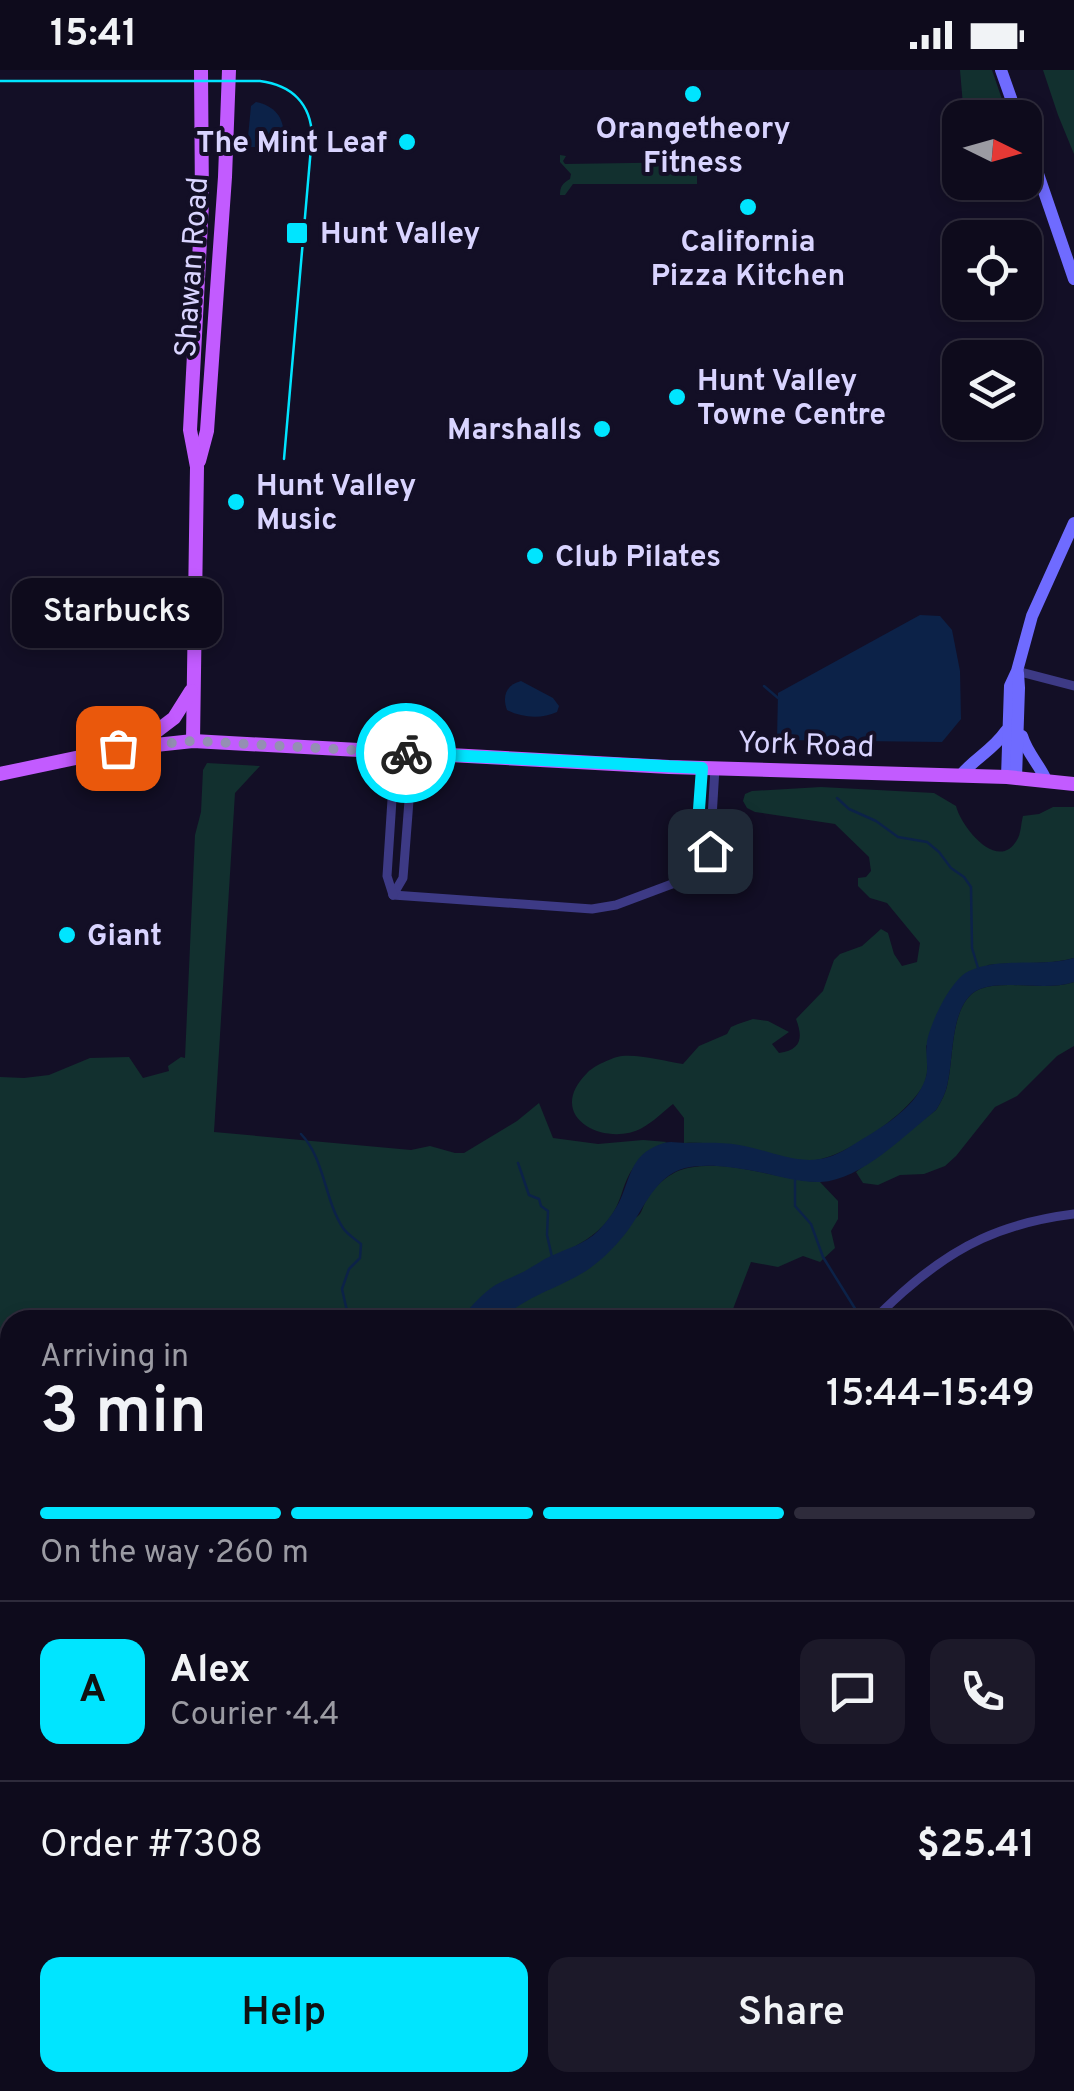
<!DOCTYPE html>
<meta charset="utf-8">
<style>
:root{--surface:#0e0b1c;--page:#1c1929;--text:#f1f3f6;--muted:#9b9ba3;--line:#2e2b3b;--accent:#00e5ff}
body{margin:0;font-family:Overpass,sans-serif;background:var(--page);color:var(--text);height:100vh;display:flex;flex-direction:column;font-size:38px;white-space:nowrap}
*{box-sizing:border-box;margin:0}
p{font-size:32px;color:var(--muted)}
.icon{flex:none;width:55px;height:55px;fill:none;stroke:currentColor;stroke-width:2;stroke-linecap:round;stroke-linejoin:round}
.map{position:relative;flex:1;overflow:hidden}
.sheet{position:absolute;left:0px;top:1240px;width:1075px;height:782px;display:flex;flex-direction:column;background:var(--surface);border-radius:30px 30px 0 0;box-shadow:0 5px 15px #0003,0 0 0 2px var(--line)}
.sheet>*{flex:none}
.needle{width:65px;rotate:95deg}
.buttons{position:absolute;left:942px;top:30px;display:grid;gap:20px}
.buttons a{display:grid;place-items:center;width:100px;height:100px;border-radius:20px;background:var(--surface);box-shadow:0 5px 15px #0003,0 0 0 2px var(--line);font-size:50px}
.pin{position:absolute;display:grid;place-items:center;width:85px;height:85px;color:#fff;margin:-42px;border-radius:20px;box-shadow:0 5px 15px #0006}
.courier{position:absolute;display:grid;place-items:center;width:100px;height:100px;margin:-50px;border:8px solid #00e5ff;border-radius:50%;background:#fff;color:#222;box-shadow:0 2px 12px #0007}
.bubble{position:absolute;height:70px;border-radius:20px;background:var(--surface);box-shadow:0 5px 15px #0003,0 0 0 2px var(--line);font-size:32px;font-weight:600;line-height:70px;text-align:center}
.overview em{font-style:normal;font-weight:600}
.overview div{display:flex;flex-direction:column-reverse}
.overview{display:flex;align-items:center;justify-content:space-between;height:170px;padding:0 40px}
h1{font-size:65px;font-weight:600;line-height:75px}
.bar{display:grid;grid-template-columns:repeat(4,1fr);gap:15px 10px;align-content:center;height:120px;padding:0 40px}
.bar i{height:12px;border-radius:8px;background:var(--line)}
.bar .active{background:var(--accent)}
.bar p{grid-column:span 4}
.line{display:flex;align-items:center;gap:25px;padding:0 40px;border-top:2px solid var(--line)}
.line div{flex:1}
.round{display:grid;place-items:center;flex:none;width:105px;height:105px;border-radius:20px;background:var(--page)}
.button{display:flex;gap:20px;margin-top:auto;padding:20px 40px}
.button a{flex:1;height:115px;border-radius:20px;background:var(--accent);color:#111;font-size:40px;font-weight:600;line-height:115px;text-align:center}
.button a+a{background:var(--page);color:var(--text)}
.status{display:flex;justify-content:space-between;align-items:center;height:70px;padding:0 50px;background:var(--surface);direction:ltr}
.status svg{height:28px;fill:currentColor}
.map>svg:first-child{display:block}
.green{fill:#12302f}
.water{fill:#0c2248}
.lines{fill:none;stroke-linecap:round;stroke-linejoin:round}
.stream{stroke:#0c2248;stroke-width:2.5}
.street{stroke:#3d3a85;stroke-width:9}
.secondary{stroke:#6f6bff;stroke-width:12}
.primary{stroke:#c25bff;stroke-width:14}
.tram{stroke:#00e5ff;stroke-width:2.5}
.done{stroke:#948fb3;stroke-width:10;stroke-dasharray:0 18}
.route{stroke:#00e5ff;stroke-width:12}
.poi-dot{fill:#00e5ff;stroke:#130f26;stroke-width:4}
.labels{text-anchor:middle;stroke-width:8;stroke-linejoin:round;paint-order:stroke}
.poi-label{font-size:30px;font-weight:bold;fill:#d9d4ff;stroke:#130f26;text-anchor:start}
.street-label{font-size:30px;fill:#d9d4ff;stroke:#130f26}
</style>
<div class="status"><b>15:41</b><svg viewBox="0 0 49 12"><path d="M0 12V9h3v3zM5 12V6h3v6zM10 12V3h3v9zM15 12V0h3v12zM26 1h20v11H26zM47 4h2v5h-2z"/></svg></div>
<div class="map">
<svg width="1074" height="2021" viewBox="0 0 1074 2021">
<rect width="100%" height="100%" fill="#130f26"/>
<g class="green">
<polygon points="960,0 992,0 1008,47 964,47"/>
<polygon points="1043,0 1074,0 1074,84 1058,45"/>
<path d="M560 85 566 86 563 91 565 94 697 92V114H573L565 125H560C560 116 563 113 570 109L571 104 560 92Z"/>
<path d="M207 693 260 696 235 723 214 1062 411 1080 430 1076 455 1083H464L517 1051 539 1033 553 1068 598 1074 643 1070 667 1072C650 1079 634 1092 627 1109 621 1123 620 1133 611 1146 600 1162 584 1172 568 1180 581 1174 631 1153 639 1145 642 1142 643 1136 646 1131 654 1116 671 1101 688 1098 732 1089 777 1110 820 1112L838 1131V1149L831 1161 835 1178 820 1192 803 1186 778 1197 751 1192 733 1239 715 1250H10V1703L0 1705V1007L24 1008 49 1005 90 988 129 987 143 1008 169 1001 168 996 181 987 185 988 195 765 201 742 203 700Z"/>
<path d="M821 717 934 723 956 736C961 757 998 803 1017 770 1021 764 1021 753 1023 746L1039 744 1053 737H1074V888C1045 896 1017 891 988 895L926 976C928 990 929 1001 924 1014 909 1044 839 1093 805 1091 795 1091 785 1087 775 1085 745 1079 715 1071 684 1073V1048L673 1034C663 1042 653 1052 642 1058 606 1078 542 1047 588 1002 594 996 613 987 622 986 639 984 665 991 683 994L699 976 727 964 731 957 738 954 753 949 768 951 789 962 772 974 779 983C802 980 803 967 796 949L823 921 834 890 840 884 862 876 881 859 888 863 894 884 902 896 917 892 920 873 887 833 870 828 858 816V808L866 807 871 801 869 787 835 754 755 742 747 738 743 731 745 724 752 721Z"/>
<path d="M1074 912V976L1057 986 1017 1026 995 1037 956 1086 945 1096 924 1104 900 1105 878 1115 863 1113 856 1102 936 1040C942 1030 946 1023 948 1011 954 986 950 931 980 919 1006 909 1044 922 1074 912Z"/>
<polygon points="1065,1726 1074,1735 1074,1880 1065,1881"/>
<polygon points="430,2012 511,2013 514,2021 410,2021"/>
<polygon points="162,2013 281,2013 266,2021 170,2021"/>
</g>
<g class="water">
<path d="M256 32C280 37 287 54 282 77H247L251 36Z"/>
<polygon points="920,545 940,546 952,560 960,601 961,649 942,672 777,670 778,623"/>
<path d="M521 611 553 628 559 636 557 642C542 649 522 648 507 640 502 626 506 615 521 611Z"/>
<path d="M1074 888V912C1044 922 1006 909 980 919 950 931 954 986 948 1011 946 1023 942 1030 936 1040 905 1065 861 1110 821 1112 798 1113 776 1105 754 1101 734 1097 705 1093 685 1098 651 1107 642 1147 620 1170 611 1181 598 1193 586 1201 555 1220 530 1224 500 1250H459C469 1239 479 1227 491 1218 501 1211 514 1207 525 1201 534 1196 542 1190 551 1186 568 1178 585 1174 598 1161 608 1151 618 1137 623 1123 632 1099 635 1082 664 1073 671 1071 678 1073 686 1073 704 1073 721 1072 739 1075 780 1082 808 1103 848 1078 872 1063 904 1046 919 1022 933 1000 924 992 927 971 931 952 951 909 969 901 1001 886 1040 898 1074 888Z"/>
</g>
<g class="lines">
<g class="stream">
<polyline points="764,616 778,628"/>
<polyline points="837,728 849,739 876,751 898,767 927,772 939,782 951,798 964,807 971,817 972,878 978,898"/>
<path d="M301 1064C325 1089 324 1129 343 1158 347 1164 355 1169 361 1174L360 1188 349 1199 342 1219 349 1250"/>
<polyline points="518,1093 529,1125 539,1129 541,1136 548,1141 547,1165 552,1187"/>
<polyline points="795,1110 795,1136 811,1154 823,1187 859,1245"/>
</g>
<g class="street">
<polyline points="1017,601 1074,616"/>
<polyline points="700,790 696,781 702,698"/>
<polyline points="393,825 592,839 616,835 680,811 697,796 710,781 715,698"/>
<polyline points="393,825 403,808 411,705 411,700 403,683"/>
<polyline points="393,825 387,806 394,699 403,683"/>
<path d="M874 1250C883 1240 893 1231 903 1222 956 1175 1003 1153 1074 1144"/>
<polyline points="1065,1706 1074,1715"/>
<polyline points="0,1823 10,1820"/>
<polyline points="1065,1944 1074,1943"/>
<polyline points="992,2012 992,2021"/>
<polyline points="60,2021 60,2012"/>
<polyline points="388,2021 403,2012"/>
<polyline points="857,2021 858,2012"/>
</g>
<g class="secondary">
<polyline points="1001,0 1018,48"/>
<polyline points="1025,66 1074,209"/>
<path d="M1022 666C1027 683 1039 694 1046 710"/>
<path d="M961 705C976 687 992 681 1006 661"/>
<polyline points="1007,707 1010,616 1017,601 1032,546 1074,453"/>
<polyline points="1016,708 1019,618 1018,603"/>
<polyline points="0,1721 10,1717"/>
<polyline points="532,2012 535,2021"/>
</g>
<g class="primary">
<polyline points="199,391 207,361 225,107 229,0"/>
<polyline points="193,671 197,397 190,360 202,133 201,0"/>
<polyline points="141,673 174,648 191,621"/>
<polyline points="0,704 118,679 193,671 669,697 1007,707 1074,714"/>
</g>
<path class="tram" d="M0 11H260C292 15 311 34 312 66L284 389"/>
</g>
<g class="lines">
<polyline class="done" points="118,678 193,671 406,683"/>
<polyline class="route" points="406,683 702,698 696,781 700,790 710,781"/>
</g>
<g class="poi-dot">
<circle cx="693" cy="24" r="10"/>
<circle cx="407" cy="72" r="10"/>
<circle cx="748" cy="137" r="10"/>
<rect x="285" y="151" width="24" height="24" rx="5"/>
<circle cx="677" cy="327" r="10"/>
<circle cx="602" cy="359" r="10"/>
<circle cx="236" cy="432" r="10"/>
<circle cx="535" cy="486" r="10"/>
<circle cx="67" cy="865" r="10"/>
</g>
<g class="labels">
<g class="poi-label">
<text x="693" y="68" text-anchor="middle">Orangetheory<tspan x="693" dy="34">Fitness</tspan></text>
<text x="387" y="82" text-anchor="end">The Mint Leaf</text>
<text x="320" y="173">Hunt Valley</text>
<text x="748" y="181" text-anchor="middle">California<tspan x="748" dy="34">Pizza Kitchen</tspan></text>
<text x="697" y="320">Hunt Valley<tspan x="697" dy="34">Towne Centre</tspan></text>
<text x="582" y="369" text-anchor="end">Marshalls</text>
<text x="256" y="425">Hunt Valley<tspan x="256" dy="34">Music</tspan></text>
<text x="555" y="496">Club Pilates</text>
<text x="87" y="875">Giant</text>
</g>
<g class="street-label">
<text transform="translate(191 197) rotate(-86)" y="10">Shawan Road</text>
<text transform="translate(806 674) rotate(2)" y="10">York Road</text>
</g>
</g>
</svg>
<div class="buttons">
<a><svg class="needle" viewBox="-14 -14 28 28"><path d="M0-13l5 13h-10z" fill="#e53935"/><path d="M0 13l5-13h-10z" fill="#9b9ba3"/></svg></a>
<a><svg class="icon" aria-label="locate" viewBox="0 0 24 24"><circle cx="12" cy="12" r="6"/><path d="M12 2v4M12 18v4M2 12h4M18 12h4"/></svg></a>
<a><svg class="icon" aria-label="layers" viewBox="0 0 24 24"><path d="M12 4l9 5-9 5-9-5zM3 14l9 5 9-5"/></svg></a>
</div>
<div class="pin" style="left:118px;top:678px;background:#ea580c"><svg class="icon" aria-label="bag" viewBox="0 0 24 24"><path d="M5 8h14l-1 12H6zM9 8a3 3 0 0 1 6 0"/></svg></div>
<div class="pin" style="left:710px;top:781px;background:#1f2937"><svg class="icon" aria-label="home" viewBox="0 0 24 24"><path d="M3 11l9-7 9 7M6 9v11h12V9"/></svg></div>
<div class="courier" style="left:406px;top:683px"><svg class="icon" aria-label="bike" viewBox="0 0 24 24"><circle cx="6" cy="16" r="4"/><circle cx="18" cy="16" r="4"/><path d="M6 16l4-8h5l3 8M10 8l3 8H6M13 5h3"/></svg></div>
<div class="bubble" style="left:12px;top:508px;width:210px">Starbucks</div>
<section class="sheet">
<div class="overview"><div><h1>3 min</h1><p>Arriving in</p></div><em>15:44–15:49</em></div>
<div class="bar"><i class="active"></i><i class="active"></i><i class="active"></i><i></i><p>On the way · 260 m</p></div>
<div class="line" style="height:180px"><b class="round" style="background:var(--accent);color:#111">A</b><div><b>Alex</b><p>Courier · 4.4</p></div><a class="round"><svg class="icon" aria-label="chat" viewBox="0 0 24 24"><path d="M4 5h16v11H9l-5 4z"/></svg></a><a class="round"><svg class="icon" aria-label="phone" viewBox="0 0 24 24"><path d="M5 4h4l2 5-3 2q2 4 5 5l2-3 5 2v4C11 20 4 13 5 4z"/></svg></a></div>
<div class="line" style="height:130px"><div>Order #7308</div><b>$25.41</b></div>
<div class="button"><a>Help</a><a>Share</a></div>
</section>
</div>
